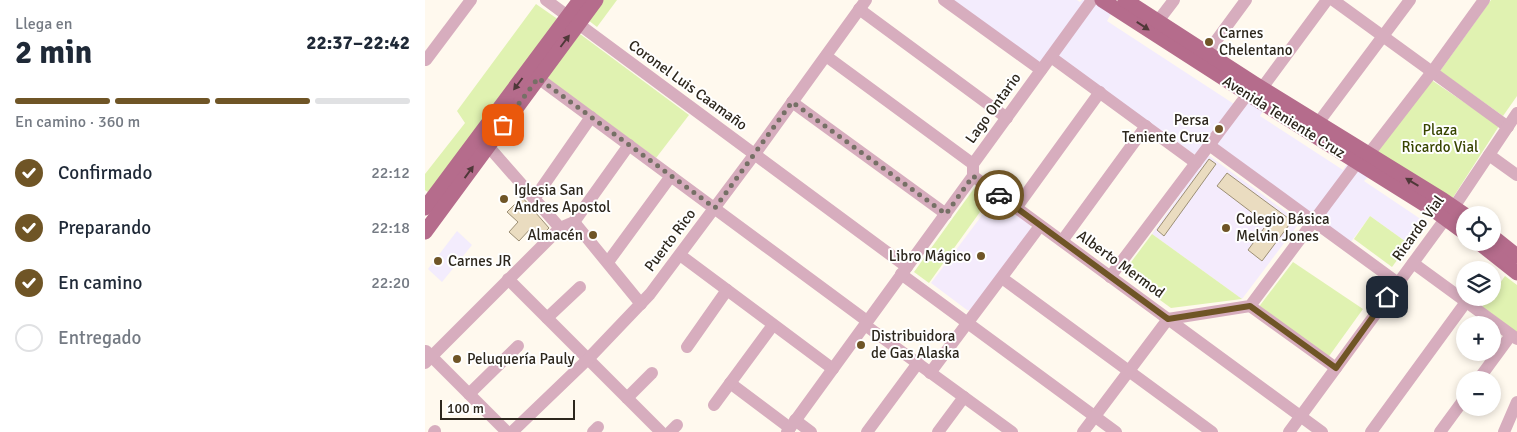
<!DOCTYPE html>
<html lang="es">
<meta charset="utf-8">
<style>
:root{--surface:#fff;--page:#f2f2f3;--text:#1f2937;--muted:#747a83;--line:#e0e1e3;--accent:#6f5526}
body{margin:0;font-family:Signika,sans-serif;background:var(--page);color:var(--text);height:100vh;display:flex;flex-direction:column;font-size:19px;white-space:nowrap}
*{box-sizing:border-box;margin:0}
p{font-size:16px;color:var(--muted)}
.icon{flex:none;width:28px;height:28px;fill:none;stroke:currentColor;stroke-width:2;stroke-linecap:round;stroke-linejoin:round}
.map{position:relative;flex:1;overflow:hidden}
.drawer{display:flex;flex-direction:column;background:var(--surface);width:425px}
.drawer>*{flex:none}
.buttons{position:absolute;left:1031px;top:206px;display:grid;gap:10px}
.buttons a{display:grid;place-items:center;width:45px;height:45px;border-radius:50%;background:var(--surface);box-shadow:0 2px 8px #0003;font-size:25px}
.scale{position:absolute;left:15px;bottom:12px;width:135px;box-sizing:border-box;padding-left:5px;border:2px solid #2d271d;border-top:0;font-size:14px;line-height:18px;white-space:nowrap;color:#2d271d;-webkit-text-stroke:4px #fff;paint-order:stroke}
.pin{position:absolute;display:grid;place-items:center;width:42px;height:42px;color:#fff;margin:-21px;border-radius:10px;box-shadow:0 2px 8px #0006}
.courier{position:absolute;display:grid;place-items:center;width:50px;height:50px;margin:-25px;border:4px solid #6f5526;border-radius:50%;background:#fff;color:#222;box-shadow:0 1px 6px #0007}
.overview em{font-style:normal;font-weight:800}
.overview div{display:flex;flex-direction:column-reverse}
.overview{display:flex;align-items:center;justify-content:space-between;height:85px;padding:0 15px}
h1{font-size:32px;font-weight:800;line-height:38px}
.bar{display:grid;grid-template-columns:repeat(4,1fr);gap:8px 5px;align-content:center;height:60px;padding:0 15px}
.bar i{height:6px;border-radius:4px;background:var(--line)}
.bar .current{background:var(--accent)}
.bar p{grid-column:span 4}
ol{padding:0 15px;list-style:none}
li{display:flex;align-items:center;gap:15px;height:55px}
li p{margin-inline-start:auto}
li .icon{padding:5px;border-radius:50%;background:var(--accent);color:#fff;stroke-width:4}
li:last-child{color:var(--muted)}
li i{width:28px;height:28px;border:2px solid var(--line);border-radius:50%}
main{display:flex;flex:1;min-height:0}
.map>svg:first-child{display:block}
.commercial{fill:#f3ecfd}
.education{fill:#f4ebfc}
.green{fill:#e0f2b1}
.building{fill:#eadcc0;stroke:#9c8f75}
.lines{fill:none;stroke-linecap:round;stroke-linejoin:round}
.minor{stroke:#d7adbe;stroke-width:12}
.major{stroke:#b56c8c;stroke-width:15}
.oneway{fill:#4f3839}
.done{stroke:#767066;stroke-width:5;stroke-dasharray:0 9}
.route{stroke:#6f5526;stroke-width:6}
.poi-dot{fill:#6f5526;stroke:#fff;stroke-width:2}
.labels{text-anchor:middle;stroke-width:4;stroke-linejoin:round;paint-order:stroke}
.poi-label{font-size:15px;fill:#2d271d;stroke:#fff;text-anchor:start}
.street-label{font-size:15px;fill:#2d271d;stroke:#fff}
.park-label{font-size:15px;fill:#384500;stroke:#fff}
</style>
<main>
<section class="drawer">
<div class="overview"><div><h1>2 min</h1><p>Llega en</p></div><em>22:37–22:42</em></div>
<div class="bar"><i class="current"></i><i class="current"></i><i class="current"></i><i></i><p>En camino · 360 m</p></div>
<ol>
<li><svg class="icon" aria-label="check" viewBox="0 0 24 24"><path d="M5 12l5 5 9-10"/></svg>Confirmado<p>22:12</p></li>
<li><svg class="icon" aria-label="check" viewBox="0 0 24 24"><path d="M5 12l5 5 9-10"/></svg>Preparando<p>22:18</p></li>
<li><svg class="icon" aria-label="check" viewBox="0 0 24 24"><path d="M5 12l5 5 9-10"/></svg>En camino<p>22:20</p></li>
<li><i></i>Entregado</li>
</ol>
</section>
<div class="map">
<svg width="1092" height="432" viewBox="0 0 1092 432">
<rect width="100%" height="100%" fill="#fff9ee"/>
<g class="commercial">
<polygon points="528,0 652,0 655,2 657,0 665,0 686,14 682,21 809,104 815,95 838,111 835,116 918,170 922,164 943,177 939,181 1000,222 984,244 945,216 925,243 786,142 773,157 631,55 621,68"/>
<polygon points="32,231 47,245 17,282 3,269"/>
</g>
<g class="education">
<polygon points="783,155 875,222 817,299 727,234"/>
<polygon points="570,198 604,223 606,229 546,310 542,310 506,283"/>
</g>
<g class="green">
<polygon points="178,0 192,0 172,27 163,20"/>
<polygon points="1066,0 1092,0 1092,96 1078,116 1015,71"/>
<polygon points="111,4 134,20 4,193 0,190 0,174 40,123 32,111"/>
<polygon points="155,34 264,115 231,158 121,78"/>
<polygon points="1005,79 1074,126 1027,199 951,153"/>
<polygon points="550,187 565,198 504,283 489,272"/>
<polygon points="945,216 984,244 967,267 929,239"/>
<polygon points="727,234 817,299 746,308 698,273"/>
<polygon points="868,262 938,309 902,359 833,308"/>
<polygon points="1080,276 1092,285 1092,335 1056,308 1064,298 1068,298 1068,293"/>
</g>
<g class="building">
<polygon points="784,159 791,164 739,236 732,230"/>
<polygon points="802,173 867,221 837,261 823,250 842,224 792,186"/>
<polygon points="97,197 124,228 116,236 107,227 94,241 84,232 93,222 82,212"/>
</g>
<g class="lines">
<g class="minor">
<polyline points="121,0 482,267"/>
<polyline points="519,0 616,70"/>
<polyline points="908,0 1083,127"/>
<polyline points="434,9 582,118"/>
<polyline points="733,21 749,0"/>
<polyline points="782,53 821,0"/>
<polyline points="401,56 548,164"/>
<polyline points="626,57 771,163"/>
<polyline points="1,60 46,0"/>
<polyline points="113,78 442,321"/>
<polyline points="837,88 902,0"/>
<polyline points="367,102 521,214"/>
<polyline points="893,123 985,0"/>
<polyline points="784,145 973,283"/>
<polyline points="63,146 135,228"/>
<polyline points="943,155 1007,72 1059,0"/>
<polyline points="1064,155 1092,175"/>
<polyline points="548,176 897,432"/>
<polyline points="109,199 166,117"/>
<polyline points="591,208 675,92"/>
<polyline points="149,222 216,304"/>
<polyline points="637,241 721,126"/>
<polyline points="255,255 408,369"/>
<polyline points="183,262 246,176"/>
<polyline points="988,263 1092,339"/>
<polyline points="476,274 691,432"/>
<polyline points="685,277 828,87"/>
<polyline points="577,278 787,432"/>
<polyline points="83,279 236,432"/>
<polyline points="825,306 911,368"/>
<polyline points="122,318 155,287"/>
<polyline points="440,325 587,432"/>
<polyline points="262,347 302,290"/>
<polyline points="1,351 82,432"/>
<polyline points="0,363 135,228 149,222 204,145"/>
<polyline points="505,373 615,226"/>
<polyline points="1053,380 1086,335"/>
<polyline points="305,383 365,428"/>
<polyline points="44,394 93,346"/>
<polyline points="202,398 227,373"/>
<polyline points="289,405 348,325"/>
<polyline points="370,420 386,432"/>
<polyline points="9,432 10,431"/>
<polyline points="87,432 163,359 225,294 329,155 441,0"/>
<polyline points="168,432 173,427"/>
<polyline points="245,432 252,425"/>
<polyline points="362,432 548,176 548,164 667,0"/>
<polyline points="442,432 493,363"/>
<polyline points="513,432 539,397"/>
<polyline points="658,432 743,319 825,306 932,163"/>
<polyline points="864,432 1029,207 1092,113"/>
<polyline points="946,432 1041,302"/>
<polyline points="1015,432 1040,398"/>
<polyline points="1079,432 1092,402"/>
</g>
<g class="major">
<polyline points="677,0 823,94 1010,211 1040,233"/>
<polyline points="700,0 830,84 1018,200 1040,215"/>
<polyline points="0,208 155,0"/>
<polyline points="0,232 171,0"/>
<polyline points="1068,237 1092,256"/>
<polyline points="1053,242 1092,273"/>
</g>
</g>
<defs><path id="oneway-solid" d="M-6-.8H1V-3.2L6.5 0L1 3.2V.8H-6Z" transform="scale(1.25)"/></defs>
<g class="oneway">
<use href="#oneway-solid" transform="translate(718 26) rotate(33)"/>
<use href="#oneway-solid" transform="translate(140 41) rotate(-53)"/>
<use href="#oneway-solid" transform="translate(93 84) rotate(127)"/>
<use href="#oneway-solid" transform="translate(44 172) rotate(-54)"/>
<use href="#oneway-solid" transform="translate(987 182) rotate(-149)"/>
</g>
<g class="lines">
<polyline class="done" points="78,125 113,78 290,208 367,102 521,214 548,176 574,195"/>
<polyline class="route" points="574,195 743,319 825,306 911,368 962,297"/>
</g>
<g class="poi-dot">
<circle cx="784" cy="42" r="5"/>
<circle cx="794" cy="129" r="5"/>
<circle cx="79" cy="199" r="5"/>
<circle cx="801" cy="228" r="5"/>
<circle cx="168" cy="235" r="5"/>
<circle cx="556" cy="256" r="5"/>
<circle cx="13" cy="261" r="5"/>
<circle cx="436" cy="345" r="5"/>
<circle cx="32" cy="359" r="5"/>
</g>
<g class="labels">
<g class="poi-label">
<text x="794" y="38">Carnes<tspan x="794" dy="17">Chelentano</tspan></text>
<text x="784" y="125" text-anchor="end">Persa<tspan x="784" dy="17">Teniente Cruz</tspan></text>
<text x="89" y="195">Iglesia San<tspan x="89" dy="17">Andres Apostol</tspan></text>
<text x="811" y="224">Colegio Básica<tspan x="811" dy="17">Melvin Jones</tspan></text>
<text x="158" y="240" text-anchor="end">Almacén</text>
<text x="546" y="261" text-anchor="end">Libro Mágico</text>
<text x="23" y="266">Carnes JR</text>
<text x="446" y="341">Distribuidora<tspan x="446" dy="17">de Gas Alaska</tspan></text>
<text x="42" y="364">Peluquería Pauly</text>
</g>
<g class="street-label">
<text transform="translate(263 85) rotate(36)" y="5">Coronel Luis Caamaño</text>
<text transform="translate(568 108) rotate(-54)" y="5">Lago Ontario</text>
<text transform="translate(859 117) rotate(32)" y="5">Avenida Teniente Cruz</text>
<text transform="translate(993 228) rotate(-54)" y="5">Ricardo Vial</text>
<text transform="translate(245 240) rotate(-53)" y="5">Puerto Rico</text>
<text transform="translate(696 264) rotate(36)" y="5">Alberto Mermod</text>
</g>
<g class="park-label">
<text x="1015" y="135">Plaza<tspan x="1015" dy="17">Ricardo Vial</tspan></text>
</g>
</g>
</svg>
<div class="buttons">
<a><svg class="icon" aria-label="locate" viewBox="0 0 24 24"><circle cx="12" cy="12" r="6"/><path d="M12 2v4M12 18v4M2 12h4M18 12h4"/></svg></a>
<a><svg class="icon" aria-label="layers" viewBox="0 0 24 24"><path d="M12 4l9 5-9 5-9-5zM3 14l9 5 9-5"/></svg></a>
<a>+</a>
<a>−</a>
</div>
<div class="scale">100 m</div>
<div class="pin" style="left:78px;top:125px;background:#ea580c"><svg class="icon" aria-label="bag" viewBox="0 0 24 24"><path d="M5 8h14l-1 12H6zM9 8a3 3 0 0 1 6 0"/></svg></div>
<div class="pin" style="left:962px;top:297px;background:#1f2937"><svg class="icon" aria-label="home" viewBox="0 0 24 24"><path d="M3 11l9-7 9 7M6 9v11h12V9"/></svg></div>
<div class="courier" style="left:574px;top:195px"><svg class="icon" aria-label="car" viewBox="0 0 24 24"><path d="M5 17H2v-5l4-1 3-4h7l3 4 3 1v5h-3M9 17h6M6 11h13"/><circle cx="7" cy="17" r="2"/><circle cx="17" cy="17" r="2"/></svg></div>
</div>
</main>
